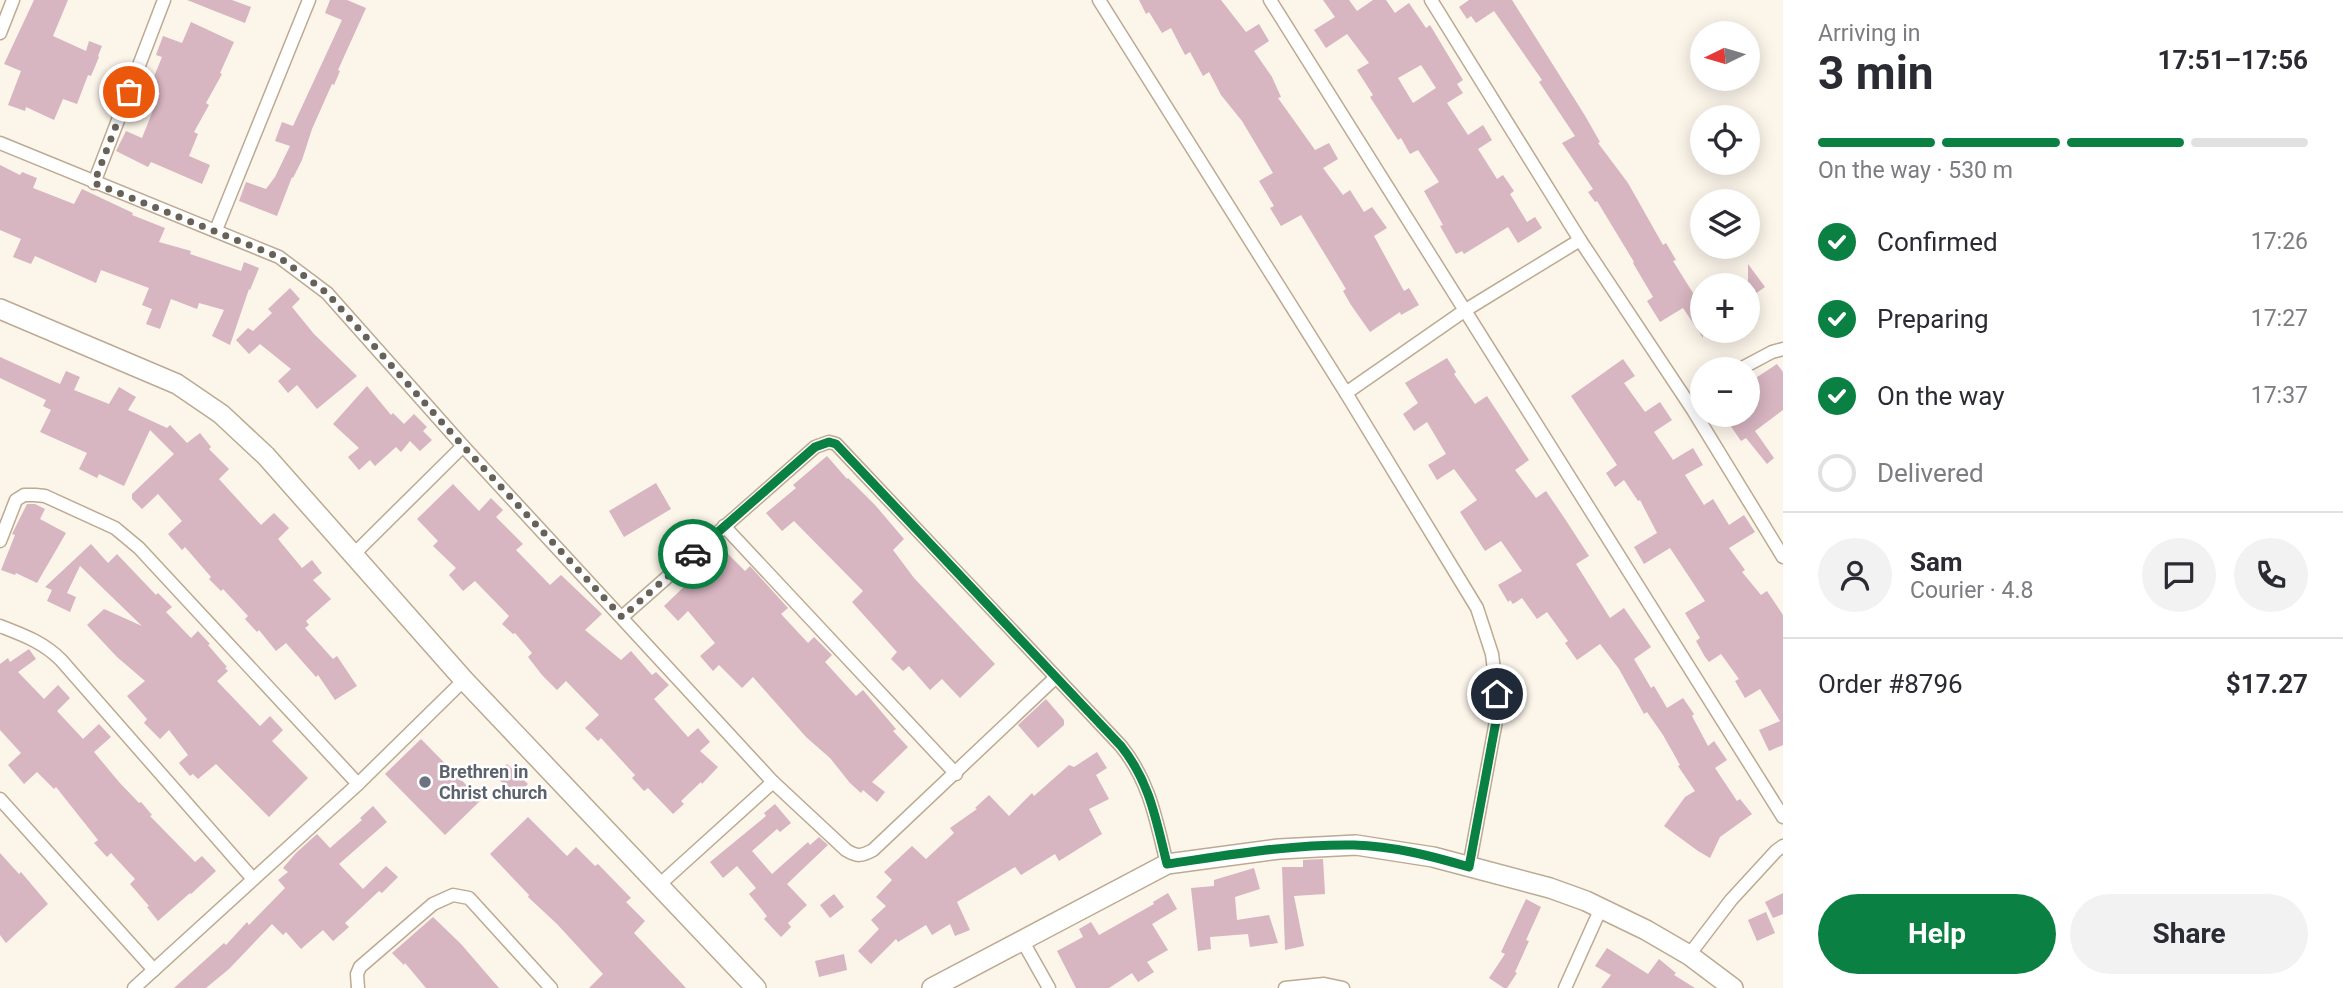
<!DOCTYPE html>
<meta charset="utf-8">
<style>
:root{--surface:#fff;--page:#f2f2f3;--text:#2b2b33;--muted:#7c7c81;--line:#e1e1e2;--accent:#0b8043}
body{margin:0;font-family:Roboto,sans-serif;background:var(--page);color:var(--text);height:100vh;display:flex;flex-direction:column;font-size:26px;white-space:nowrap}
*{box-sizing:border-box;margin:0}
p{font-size:23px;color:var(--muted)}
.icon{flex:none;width:38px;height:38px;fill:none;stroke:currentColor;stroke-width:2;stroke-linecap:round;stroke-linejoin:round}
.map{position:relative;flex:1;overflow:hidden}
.sheet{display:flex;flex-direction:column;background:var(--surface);width:560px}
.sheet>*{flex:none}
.needle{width:46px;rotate:265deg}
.tools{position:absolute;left:1690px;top:21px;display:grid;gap:14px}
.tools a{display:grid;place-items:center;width:70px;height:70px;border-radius:50%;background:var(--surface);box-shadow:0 4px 18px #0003;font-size:35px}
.pin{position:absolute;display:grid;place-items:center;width:60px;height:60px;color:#fff;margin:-30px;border:4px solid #fff;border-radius:50%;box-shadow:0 2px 7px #0007}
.courier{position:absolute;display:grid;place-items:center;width:70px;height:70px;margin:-35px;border:5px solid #0b8043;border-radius:50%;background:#fff;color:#222;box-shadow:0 2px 9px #0007}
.headline em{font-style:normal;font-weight:700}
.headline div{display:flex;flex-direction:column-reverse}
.headline{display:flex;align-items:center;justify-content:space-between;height:119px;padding:0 35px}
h1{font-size:46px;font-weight:700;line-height:52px}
.bar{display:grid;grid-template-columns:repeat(4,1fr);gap:10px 7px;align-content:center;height:84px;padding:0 35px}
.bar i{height:9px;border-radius:5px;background:var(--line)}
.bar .on{background:var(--accent)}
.bar p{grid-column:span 4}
.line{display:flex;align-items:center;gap:18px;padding:0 35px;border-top:2px solid var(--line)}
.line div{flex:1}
.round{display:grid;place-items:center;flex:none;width:74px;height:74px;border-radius:37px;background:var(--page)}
ol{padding:0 35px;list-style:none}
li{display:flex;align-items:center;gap:21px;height:77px}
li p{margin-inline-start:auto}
li .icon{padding:7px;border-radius:50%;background:var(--accent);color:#fff;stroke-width:4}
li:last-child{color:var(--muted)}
li i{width:38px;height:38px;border:4px solid var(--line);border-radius:50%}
.action{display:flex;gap:14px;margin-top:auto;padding:14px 35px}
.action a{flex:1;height:80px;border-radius:42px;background:var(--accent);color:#fff;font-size:28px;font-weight:700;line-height:80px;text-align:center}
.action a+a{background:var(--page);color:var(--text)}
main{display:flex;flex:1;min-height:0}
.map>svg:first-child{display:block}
.building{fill:#d7b5c1;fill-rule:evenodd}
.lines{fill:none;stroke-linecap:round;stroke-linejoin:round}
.street-casing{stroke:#bcaa91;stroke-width:15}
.secondary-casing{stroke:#bcaa91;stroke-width:22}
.street{stroke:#fff;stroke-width:12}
.secondary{stroke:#fff;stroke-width:19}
.done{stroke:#686157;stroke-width:7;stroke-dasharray:0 12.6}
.route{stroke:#0b8043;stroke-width:9}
.worship-dot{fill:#6b7280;stroke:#fff;stroke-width:2.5}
.labels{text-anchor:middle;stroke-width:5;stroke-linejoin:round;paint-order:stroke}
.worship-label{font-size:18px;font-weight:bold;fill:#5b616d;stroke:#fff;text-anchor:start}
</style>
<main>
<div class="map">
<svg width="1783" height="988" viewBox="0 0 1783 988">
<rect width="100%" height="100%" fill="#fcf5ea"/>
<g class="building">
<polygon points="34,0 68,0 53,36 86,51 89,41 102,46 98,56 99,57 91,76 88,75 77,104 63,99 54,120 26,107 25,111 8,105 21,71 4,64"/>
<polygon points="187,0 232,0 251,7 245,23"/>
<polygon points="330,0 347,0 366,8 338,70 340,71 334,85 332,84 312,129 302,160 293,178 292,177 277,216 239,201 246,182 266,189 275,177 290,146 275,141 282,122 293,126 342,20 325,13"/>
<polygon points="1139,0 1221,0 1246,32 1259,24 1269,41 1254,51 1272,77 1281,97 1278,98 1315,150 1329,143 1338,159 1323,168 1343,195 1350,190 1364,212 1372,207 1387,228 1374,236 1404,291 1409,288 1419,305 1401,315 1400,312 1370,332 1351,305 1343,291 1346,289 1301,215 1281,226 1270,208 1274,206 1259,181 1273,173 1242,121 1221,95 1209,72 1203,76 1190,52 1185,55 1171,28 1162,33 1149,12 1146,14"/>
<path d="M1323 0H1349L1357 11 1373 0H1386L1395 13 1409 3 1426 28 1430 25 1463 80 1457 84 1463 93 1447 103 1468 135 1483 125 1492 140 1478 149 1497 179 1503 175 1514 191 1510 194 1527 222 1535 217 1542 228 1518 243 1508 227 1464 254 1462 251 1456 254 1440 226 1443 225 1424 191 1439 182 1418 150 1410 154 1401 138 1398 140 1370 97 1373 95 1357 70 1369 63 1347 34 1326 48 1314 30 1335 17ZM1421 65 1436 88 1413 103 1398 78Z"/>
<polygon points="1469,0 1512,0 1584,114 1600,142 1598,143 1628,183 1663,245 1666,243 1676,260 1673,261 1703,309 1703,338 1683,308 1660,322 1647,301 1653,297 1633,263 1634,262 1597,201 1595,202 1588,192 1593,189 1562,143 1575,136 1539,82 1542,80 1494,11 1476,23 1471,16 1467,19 1459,7"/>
<polygon points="191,22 234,42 220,73 222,74 206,103 209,105 194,132 198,134 189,156 210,165 202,184 151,162 148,167 116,151 126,131 142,138 160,93 149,89 162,57 156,55 163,36 182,43"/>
<polygon points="0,165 20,175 22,172 37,178 33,188 74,204 82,189 133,213 132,215 165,228 159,242 191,251 190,254 241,271 244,262 259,268 250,290 249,289 230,345 212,336 224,310 199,303 197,309 171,299 160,329 146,324 152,309 142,305 149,288 101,270 96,283 35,256 31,264 13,257 21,239 0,230"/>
<polygon points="1748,264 1765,287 1748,299"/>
<polygon points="290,288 300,299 292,307 314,334 357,376 317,409 297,385 288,393 278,381 291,369 260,344 249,354 236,340 248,328 253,331 272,313 268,309"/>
<polygon points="0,357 60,384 66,371 80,377 74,390 109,404 119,387 136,397 128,410 167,428 170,425 187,443 200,433 211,447 209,449 229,469 219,479 261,525 274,513 289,528 278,539 302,568 312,560 322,573 313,580 331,599 306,621 309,625 305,628 333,659 337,656 357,686 335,700 318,675 316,677 286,643 276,651 259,630 257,632 245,619 248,616 223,589 221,591 209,579 211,577 185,547 182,550 168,534 182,521 158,494 142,509 132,499 132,494 174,454 150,430 124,486 99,474 97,478 79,469 87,453 40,432 51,410 43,406 46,400 0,378"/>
<polygon points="1447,358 1456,372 1454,374 1475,404 1487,396 1529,460 1515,470 1536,498 1546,491 1565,519 1589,556 1576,564 1610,618 1624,608 1651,647 1634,659 1651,688 1654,686 1667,708 1683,698 1694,714 1692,716 1708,746 1714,741 1727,760 1715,768 1737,801 1740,799 1752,814 1720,837 1710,858 1698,851 1664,826 1685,797 1695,791 1678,766 1680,765 1663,735 1647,712 1644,714 1619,669 1600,644 1577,660 1565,643 1568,641 1547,612 1537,619 1522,598 1513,604 1510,600 1508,602 1498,585 1522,571 1501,541 1485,551 1460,512 1477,500 1454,469 1437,480 1428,465 1446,454 1427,422 1414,431 1403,414 1418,403 1405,383"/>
<polygon points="1623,359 1635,376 1624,383 1645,412 1660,402 1672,420 1654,432 1673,460 1693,448 1703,465 1685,475 1704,505 1713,499 1729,525 1744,515 1755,532 1729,548 1745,570 1742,572 1761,595 1767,591 1783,615 1783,745 1769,751 1759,730 1780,721 1760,689 1745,698 1735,681 1739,679 1721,654 1709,662 1705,657 1696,641 1700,638 1685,613 1705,601 1670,548 1644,564 1634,547 1657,533 1640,500 1638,501 1624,480 1615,487 1606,473 1617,465 1571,396"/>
<polygon points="1777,364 1783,372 1783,410 1755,431 1774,458 1767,464 1746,438 1741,441 1723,415 1748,415 1748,383"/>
<polygon points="367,386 391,415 393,413 404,424 414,414 427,427 423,431 432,440 420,451 410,441 401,452 396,447 375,466 370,460 359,470 348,457 359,448 333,424"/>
<polygon points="827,456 847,479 848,478 875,505 904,539 893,550 914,578 995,664 960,698 942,679 930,690 909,666 903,671 891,659 897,652 852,602 863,591 794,521 782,531 766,513 796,488 793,485"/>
<polygon points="656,483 671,509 624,537 609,511"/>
<polygon points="453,484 479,511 491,498 503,510 496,517 523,544 516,550 550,585 561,575 602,614 585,630 621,660 631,651 652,675 656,672 669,685 654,699 688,737 698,728 710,742 700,751 718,767 702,784 701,782 681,801 684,804 673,814 648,788 644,791 632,778 635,775 601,738 598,741 585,728 599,715 566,681 557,690 542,675 528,657 532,653 515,633 513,634 502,624 509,616 475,581 463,591 449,575 456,568 433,546 438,541 417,519"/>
<polygon points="27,504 35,504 45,509 40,519 66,533 37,583 16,573 15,575 1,570 15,535 12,534"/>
<polygon points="91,544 108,563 117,554 156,595 158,593 172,607 166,612 191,638 198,631 210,644 208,645 227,667 225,668 228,671 217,681 260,726 270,716 283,730 272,741 308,778 269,817 216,764 198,779 193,774 190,776 179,763 188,755 169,730 160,739 144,723 147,719 127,696 145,681 117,657 87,625 104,609 142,626 80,566 67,593 76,597 70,612 47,601 52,590 45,587"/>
<polygon points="715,546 719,550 722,548 745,571 750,566 788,608 781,614 808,643 814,637 832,655 825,662 856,696 863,690 896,729 893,731 908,747 872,782 885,792 877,802 863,790 861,793 850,783 830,758 806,737 753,677 742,688 719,665 713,671 700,656 715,643 688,611 678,621 664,606 690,581 683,575"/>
<polygon points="29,649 36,659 18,672 44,699 58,685 70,698 57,711 83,739 99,724 111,737 94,752 119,782 139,803 141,802 152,815 150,816 195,862 202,856 216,871 191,894 190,893 158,921 147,907 149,906 130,884 135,879 111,853 107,857 94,843 98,840 56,787 54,789 37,772 24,784 8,765 21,753 0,730 0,664 8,658 10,662"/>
<polygon points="1046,699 1064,720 1064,725 1038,748 1018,725"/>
<polygon points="421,739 481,800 445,835 385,774"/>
<polygon points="1097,752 1107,768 1096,775 1109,799 1089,809 1102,834 1059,861 1055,854 1021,875 1015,867 957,902 970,930 955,936 950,924 932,935 926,925 898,942 896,939 871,964 858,951 879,929 871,920 886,906 876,897 892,880 884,872 912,846 926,859 954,833 950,828 977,809 975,808 989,795 1009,816 1032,793 1034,796 1069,765 1074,767"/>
<polygon points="507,764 528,784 516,796 495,776"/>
<polygon points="775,804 791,823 780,832 777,829 752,851 772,874 808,842 810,845 819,837 828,845 787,884 807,905 788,923 791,927 781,937 764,919 767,916 749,894 756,888 737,866 723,878 710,862 766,816 764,813"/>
<polygon points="373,806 387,822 339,864 363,889 386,866 398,877 382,893 379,891 345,923 349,927 333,941 323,930 301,949 286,932 283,935 272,924 229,969 206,988 174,988 224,943 226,945 247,922 249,925 285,888 278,880 288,872 283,868 296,853 317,834 330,848 362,820 360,818"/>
<polygon points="528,817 567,856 576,847 595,866 598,864 631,898 626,902 645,921 634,933 686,988 589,988 603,974 557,924 528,897 529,895 490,854"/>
<polygon points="0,853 19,874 21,872 48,904 6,943 0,935"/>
<polygon points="1323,859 1325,894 1294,896 1304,946 1285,950 1282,867 1303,867 1303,860"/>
<polygon points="1254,868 1260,889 1235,897 1237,920 1269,915 1278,943 1250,947 1248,934 1210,937 1211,949 1198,951 1191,888 1214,886 1214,880"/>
<polygon points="1168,893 1177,909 1152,924 1168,950 1147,962 1154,972 1138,982 1132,973 1109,988 1076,988 1057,951 1083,937 1079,929 1091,922 1099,935 1154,904 1153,902"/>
<polygon points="1783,893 1783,914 1773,918 1765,902"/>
<polygon points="834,894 844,907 830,918 820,905"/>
<polygon points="1526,899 1541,907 1526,940 1529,941 1515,972 1517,973 1507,988 1504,988 1489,978 1505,954 1501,952"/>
<polygon points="1766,912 1775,933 1757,941 1748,920"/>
<polygon points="433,917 461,944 499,988 426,988 405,963 404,965 392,953"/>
<polygon points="1607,948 1648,974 1659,959 1676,973 1674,975 1695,988 1601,988 1611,975 1595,966"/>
<polygon points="844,954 847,970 819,977 815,961"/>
</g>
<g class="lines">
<g class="street-casing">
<g id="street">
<polyline points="1099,0 1346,393 1477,608 1492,654 1497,694 1496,721 1469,867"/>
<polyline points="1270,0 1783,817"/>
<polyline points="1431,0 1580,240 1693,410 1783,557"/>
<polyline points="0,33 13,0"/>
<path d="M0 143 279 257 327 293 463 446 773 782 846 850C857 857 862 856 873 850L1055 678"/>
<polyline points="94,183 164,0"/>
<polyline points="216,230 309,0"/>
<polyline points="1740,369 1772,352 1783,349"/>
<polyline points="1346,393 1464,311 1580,240"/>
<polyline points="724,526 956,774"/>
<polyline points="0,541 16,500 24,495 35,495 45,496 115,528 139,548 358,784"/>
<polyline points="354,554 463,446"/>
<path d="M622 617 815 447 829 442 836 444 1121 746C1150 782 1156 820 1167 864"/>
<path d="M0 626C23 635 43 642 61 660L253 879"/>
<polyline points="0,799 154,970"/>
<polyline points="659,885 773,782"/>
<polyline points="1022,940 1049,988"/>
<polyline points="1689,955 1731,900 1776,851 1783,846"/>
<polyline points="134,988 358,784 464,680"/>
<polyline points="358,988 357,974 360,967 433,904 453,895 469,898 551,988"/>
<polyline points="1285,988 1324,984 1343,988"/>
<polyline points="1565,988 1601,908"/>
</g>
</g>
<g class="secondary-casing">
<g id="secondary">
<polyline points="0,309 177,384 221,414 266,456 464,680 756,988"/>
<polyline points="932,988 1167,864 1279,849 1356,845 1433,857 1550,888 1586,901 1646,930 1689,955 1733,988"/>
</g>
</g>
<use href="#street" class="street"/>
<use href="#secondary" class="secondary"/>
</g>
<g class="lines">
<polyline class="done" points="129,92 94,183 279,257 327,293 463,446 622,617 693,554"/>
<path class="route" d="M693 554 815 447 829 442 836 444 1121 746C1150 782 1156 820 1167 864 1229 855 1291 844 1354 845 1393 846 1432 856 1469 867L1496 721 1497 694"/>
</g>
<circle class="worship-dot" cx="425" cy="782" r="7"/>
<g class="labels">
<g class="worship-label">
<text x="439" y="778">Brethren in<tspan x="439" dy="21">Christ church</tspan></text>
</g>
</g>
</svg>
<div class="tools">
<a><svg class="needle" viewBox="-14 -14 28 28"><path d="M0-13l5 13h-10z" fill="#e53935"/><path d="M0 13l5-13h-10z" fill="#7c7c81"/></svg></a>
<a><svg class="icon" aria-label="locate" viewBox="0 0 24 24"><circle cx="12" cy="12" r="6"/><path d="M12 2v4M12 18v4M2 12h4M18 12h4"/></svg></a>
<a><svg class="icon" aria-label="layers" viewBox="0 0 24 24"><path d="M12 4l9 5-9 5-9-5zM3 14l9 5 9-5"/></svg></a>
<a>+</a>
<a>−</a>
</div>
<div class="pin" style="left:129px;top:92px;background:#ea580c"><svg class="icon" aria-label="bag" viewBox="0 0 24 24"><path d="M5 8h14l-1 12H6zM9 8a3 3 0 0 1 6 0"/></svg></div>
<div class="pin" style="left:1497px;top:694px;background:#1f2937"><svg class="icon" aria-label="home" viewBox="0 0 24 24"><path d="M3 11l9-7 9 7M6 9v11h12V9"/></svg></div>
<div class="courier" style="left:693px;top:554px"><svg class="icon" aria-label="car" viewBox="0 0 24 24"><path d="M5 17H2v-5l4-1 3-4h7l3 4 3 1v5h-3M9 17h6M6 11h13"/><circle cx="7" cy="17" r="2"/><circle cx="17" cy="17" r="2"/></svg></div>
</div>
<section class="sheet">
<div class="headline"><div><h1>3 min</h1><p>Arriving in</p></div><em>17:51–17:56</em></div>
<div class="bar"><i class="on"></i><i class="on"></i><i class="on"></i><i></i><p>On the way · 530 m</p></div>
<ol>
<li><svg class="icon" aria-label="check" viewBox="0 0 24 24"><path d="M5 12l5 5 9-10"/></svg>Confirmed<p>17:26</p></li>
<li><svg class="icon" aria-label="check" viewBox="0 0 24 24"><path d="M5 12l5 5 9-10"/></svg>Preparing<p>17:27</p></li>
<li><svg class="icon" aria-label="check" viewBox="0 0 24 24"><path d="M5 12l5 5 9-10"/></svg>On the way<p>17:37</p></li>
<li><i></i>Delivered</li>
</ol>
<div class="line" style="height:126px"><a class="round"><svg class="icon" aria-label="person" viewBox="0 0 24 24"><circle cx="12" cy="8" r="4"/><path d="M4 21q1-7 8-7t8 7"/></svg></a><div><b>Sam</b><p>Courier · 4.8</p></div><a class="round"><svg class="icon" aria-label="chat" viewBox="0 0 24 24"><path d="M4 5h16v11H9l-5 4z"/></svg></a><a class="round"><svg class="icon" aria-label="phone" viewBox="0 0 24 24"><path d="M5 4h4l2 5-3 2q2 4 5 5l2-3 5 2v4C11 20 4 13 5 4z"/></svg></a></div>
<div class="line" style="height:91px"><div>Order #8796</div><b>$17.27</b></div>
<div class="action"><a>Help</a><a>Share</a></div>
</section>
</main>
